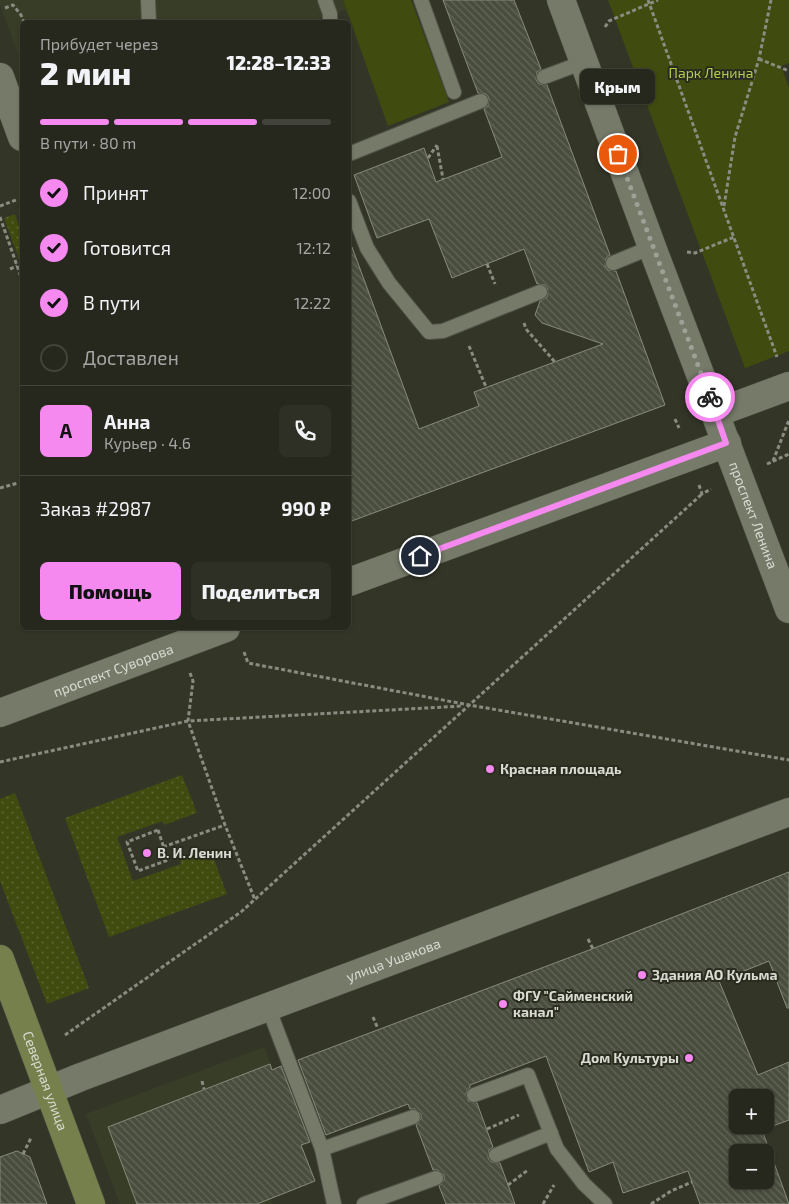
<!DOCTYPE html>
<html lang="ru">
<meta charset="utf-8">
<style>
:root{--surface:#26281d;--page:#2e3026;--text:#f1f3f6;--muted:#a4a6a4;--line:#42443b;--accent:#f589ef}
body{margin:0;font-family:"Exo 2",sans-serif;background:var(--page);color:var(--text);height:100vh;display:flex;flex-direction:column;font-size:19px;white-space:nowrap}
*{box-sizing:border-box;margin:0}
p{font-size:16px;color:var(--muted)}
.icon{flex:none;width:28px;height:28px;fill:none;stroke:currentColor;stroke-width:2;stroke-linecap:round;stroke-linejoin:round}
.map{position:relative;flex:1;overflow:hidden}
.sheet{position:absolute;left:20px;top:20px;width:331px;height:610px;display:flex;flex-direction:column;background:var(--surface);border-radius:8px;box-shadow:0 1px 4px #0004,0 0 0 1px var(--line)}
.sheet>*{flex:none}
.fabs{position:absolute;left:729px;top:1089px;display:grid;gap:10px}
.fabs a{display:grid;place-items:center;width:45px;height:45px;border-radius:8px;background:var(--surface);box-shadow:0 1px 4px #0004,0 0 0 1px var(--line);font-size:25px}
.pin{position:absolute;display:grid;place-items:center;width:42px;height:42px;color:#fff;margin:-21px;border:2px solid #fff;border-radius:50%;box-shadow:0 1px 5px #0007}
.courier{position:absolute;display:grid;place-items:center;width:50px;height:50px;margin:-25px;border:4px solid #f589ef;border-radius:50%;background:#fff;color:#222;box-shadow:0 1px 6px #0007}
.bubble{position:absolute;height:35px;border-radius:8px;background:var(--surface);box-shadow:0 1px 4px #0004,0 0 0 1px var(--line);font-size:16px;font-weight:800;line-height:35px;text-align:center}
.overview em{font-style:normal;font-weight:800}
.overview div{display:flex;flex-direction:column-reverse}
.overview{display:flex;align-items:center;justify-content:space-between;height:85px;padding:0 20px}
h1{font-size:32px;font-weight:800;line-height:38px}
.bar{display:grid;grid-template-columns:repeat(4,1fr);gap:8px 5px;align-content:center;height:60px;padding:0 20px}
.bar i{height:6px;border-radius:4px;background:var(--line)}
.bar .active{background:var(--accent)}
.bar p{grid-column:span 4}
.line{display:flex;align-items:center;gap:12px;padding:0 20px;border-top:1px solid var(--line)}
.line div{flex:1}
.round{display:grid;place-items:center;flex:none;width:52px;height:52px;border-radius:8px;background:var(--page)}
ol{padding:0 20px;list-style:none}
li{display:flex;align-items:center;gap:15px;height:55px}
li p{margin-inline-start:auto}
li .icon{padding:5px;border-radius:50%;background:var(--accent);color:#111;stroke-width:4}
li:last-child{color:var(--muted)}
li i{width:28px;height:28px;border:2px solid var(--line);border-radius:50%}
.button{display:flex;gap:10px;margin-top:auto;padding:10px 20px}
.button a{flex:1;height:58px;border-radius:8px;background:var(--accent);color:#111;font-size:20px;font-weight:800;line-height:58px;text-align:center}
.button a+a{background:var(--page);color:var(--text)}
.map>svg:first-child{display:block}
.built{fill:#383d27}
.grass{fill:url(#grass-dots)}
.park{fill:#404b0f}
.building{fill:url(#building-back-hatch);stroke:#878b7a;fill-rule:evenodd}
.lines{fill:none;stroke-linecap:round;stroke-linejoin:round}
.lane-casing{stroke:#505346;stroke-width:16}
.street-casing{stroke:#505346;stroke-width:29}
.secondary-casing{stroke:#505346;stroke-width:29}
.path{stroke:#898c80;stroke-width:3;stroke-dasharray:4 2.5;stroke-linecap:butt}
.lane{stroke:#757a69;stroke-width:14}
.street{stroke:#757a69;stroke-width:28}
.secondary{stroke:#76804c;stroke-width:28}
.done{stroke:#9fa196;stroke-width:5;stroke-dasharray:0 9}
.route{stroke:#f589ef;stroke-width:6}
.poi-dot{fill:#f589ef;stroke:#292c1e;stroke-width:2}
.labels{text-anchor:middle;stroke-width:4;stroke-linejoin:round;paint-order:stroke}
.park-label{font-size:14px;fill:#b3cc49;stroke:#292c1e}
.street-label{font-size:14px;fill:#d9dbd2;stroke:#292c1e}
.poi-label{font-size:14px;font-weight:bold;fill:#d9dbd2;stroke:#292c1e;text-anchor:start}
</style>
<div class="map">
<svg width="789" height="1204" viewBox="0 0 789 1204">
<defs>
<pattern id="grass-dots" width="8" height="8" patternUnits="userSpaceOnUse" patternTransform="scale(1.25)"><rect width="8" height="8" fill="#404b0f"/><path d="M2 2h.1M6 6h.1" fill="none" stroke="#5b6431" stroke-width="1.8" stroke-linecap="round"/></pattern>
<pattern id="building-back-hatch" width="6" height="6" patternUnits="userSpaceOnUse" patternTransform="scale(1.25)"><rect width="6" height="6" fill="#494d3e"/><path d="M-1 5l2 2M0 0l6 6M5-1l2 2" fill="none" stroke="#636659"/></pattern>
</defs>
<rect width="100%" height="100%" fill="#333627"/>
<g class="built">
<polygon points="0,0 343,0 346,10 307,22 22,22 22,64 0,5"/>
<polygon points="264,1047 315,1181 271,1199 272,1204 120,1204 86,1114"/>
</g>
<g class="grass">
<polygon points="15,214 22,235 22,267 4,218"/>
<polygon points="182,775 197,813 164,825 163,821 117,837 133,881 181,864 180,860 210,849 227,894 109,937 65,818"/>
<polygon points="15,793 89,988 47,1004 0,881 0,799"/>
</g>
<g class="park">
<polygon points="343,0 411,0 449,102 388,126"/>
<polygon points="608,0 789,0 789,63 781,66 789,88 789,351 745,368"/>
</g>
<g class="building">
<polygon points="443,0 514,0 541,69 537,72 536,80 539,84 547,85 610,255 606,258 605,266 608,270 616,271 665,405 349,522 349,248 352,247 419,429 479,406 474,392 603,344 542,323 535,315 540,301 547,297 548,289 545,285 537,284 524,249 452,278 429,219 377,238 354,175 424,148 436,182 502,157 484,109 488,106 489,98 486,94 478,93"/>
<path d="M789 872V1008H787L769 961 719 981 758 1075 789 1062V1120L762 1130 789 1204H700L688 1171 623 1193 613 1162 589 1172 546 1056 470 1085V1087L466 1093 468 1101 477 1103 493 1147 489 1150 488 1158 491 1162 500 1163 515 1204H446L439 1186 444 1180V1175L438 1170H433L416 1125 421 1119V1114L415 1109H410L408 1104 326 1135 298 1060 584 952ZM738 1098H765V1125H738ZM738 1152H765V1180H738Z"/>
<polygon points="270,1064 272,1070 281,1066 310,1142 301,1145 315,1181 257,1204 137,1204 108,1127"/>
<polygon points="17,1151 30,1157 47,1204 0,1204 0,1157"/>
</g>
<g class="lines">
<g class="lane-casing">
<g id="lane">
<polyline points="148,0 149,22"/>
<polyline points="325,0 330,14 330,22"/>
<polyline points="421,0 454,92"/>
<polyline points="544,77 584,62"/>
<polyline points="349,154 481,101"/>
<polyline points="349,201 367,248 389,283 429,332 443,331 540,292"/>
<polyline points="613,263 652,247"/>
<polyline points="268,1007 322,1149 334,1204"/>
<polyline points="474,1095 528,1075 557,1149 584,1184 605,1204"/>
<polyline points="322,1149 413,1117"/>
<polyline points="496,1155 551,1133"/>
<polyline points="364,1204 436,1178"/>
</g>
</g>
<g class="street-casing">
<g id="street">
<path id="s1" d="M561 0 652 247 789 609"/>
<polyline points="0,77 22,137"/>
<polyline points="716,413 789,386"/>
<polyline points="349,582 727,443"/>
<path id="s2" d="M0 713 226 628"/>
<path id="s3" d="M0 1110 81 1077 789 812"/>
</g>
</g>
<g class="secondary-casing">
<g id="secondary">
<path id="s4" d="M0 959 91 1204"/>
</g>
</g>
<g class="path">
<polyline points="648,0 777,357"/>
<polyline points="5,8 13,5 21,15 24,22"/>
<polyline points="605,27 609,21 658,0"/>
<polyline points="759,59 789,71"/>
<polyline points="437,146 443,179"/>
<polyline points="428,158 437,145"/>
<polyline points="0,206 16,200"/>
<polyline points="724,206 735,137 759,59 771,0"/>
<polyline points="0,217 22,280"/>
<polyline points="687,252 695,253 734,237"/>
<polyline points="487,264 495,284"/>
<polyline points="10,269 17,266"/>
<polyline points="524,323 526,329 555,362"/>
<polyline points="469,346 486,387"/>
<polyline points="675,419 679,428"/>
<polyline points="773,461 789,420"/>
<polyline points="767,464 789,454"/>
<polyline points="699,485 702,494 711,489"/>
<polyline points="0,488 18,483"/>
<polyline points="244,652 248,663 469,705 789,760"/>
<polyline points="190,673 193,681 188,721 225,825 255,900"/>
<polyline points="0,762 188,721 463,706"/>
<polygon points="158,830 168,860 138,871 127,842"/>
<polyline points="163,847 225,825"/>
<polyline points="588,939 593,949"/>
<polyline points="373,1017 378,1029"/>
<polyline points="65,1035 241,912 702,494"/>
<polyline points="202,1081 204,1089"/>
<polyline points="487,1129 519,1115"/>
<polyline points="23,1154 31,1138"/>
<polyline points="508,1185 528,1170"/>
<polyline points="543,1204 554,1185"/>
<polyline points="651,1204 671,1191 692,1182"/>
</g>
<use href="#lane" class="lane"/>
<use href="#street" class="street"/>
<use href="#secondary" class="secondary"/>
</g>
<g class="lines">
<polyline class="done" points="618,154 710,397"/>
<polyline class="route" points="420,556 726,443 710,397"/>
</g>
<g class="poi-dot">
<circle cx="490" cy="769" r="5"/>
<circle cx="147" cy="853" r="5"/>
<circle cx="642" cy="975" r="5"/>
<circle cx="503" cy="1004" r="5"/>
<circle cx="689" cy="1058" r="5"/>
</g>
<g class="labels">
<g class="park-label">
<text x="711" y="78">Парк Ленина</text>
</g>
<g class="street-label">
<text dy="5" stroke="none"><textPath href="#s1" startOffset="550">проспект Ленина</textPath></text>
<text dy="5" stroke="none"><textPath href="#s2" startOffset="121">проспект Суворова</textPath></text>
<text dy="5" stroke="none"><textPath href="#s3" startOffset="421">улица Ушакова</textPath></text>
<text dy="5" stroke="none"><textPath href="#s4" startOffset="130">Северная улица</textPath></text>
</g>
<g class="poi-label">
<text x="500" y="774">Красная площадь</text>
<text x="157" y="858">В. И. Ленин</text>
<text x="652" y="980">Здания АО Кульма</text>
<text x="513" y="1001">ФГУ "Сайменский<tspan x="513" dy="16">канал"</tspan></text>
<text x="679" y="1063" text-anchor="end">Дом Культуры</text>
</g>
</g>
</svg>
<div class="fabs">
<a>+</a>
<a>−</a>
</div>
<div class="pin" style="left:618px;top:154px;background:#ea580c"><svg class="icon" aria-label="bag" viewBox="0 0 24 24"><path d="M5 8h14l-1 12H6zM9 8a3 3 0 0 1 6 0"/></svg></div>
<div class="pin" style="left:420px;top:556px;background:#1f2937"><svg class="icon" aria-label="home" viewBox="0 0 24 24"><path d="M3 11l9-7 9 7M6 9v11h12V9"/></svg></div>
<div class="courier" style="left:710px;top:397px"><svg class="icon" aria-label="bike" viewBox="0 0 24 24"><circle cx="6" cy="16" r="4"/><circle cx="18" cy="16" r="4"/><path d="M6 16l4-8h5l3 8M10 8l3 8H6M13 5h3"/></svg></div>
<div class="bubble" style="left:580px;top:69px;width:75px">Крым</div>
<section class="sheet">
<div class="overview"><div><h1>2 мин</h1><p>Прибудет через</p></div><em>12:28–12:33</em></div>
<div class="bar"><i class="active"></i><i class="active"></i><i class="active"></i><i></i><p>В пути · 80 m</p></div>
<ol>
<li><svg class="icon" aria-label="check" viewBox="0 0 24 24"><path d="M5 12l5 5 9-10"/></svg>Принят<p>12:00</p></li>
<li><svg class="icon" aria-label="check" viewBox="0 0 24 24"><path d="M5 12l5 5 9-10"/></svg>Готовится<p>12:12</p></li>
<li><svg class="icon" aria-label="check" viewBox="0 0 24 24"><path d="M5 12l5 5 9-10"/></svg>В пути<p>12:22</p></li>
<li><i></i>Доставлен</li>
</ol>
<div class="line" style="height:90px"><b class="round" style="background:var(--accent);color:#111">А</b><div><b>Анна</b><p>Курьер · 4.6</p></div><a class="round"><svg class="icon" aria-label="phone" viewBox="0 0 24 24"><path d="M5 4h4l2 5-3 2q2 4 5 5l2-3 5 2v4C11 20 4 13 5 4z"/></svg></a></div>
<div class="line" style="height:65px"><div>Заказ #2987</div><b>990 ₽</b></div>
<div class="button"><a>Помощь</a><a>Поделиться</a></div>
</section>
</div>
